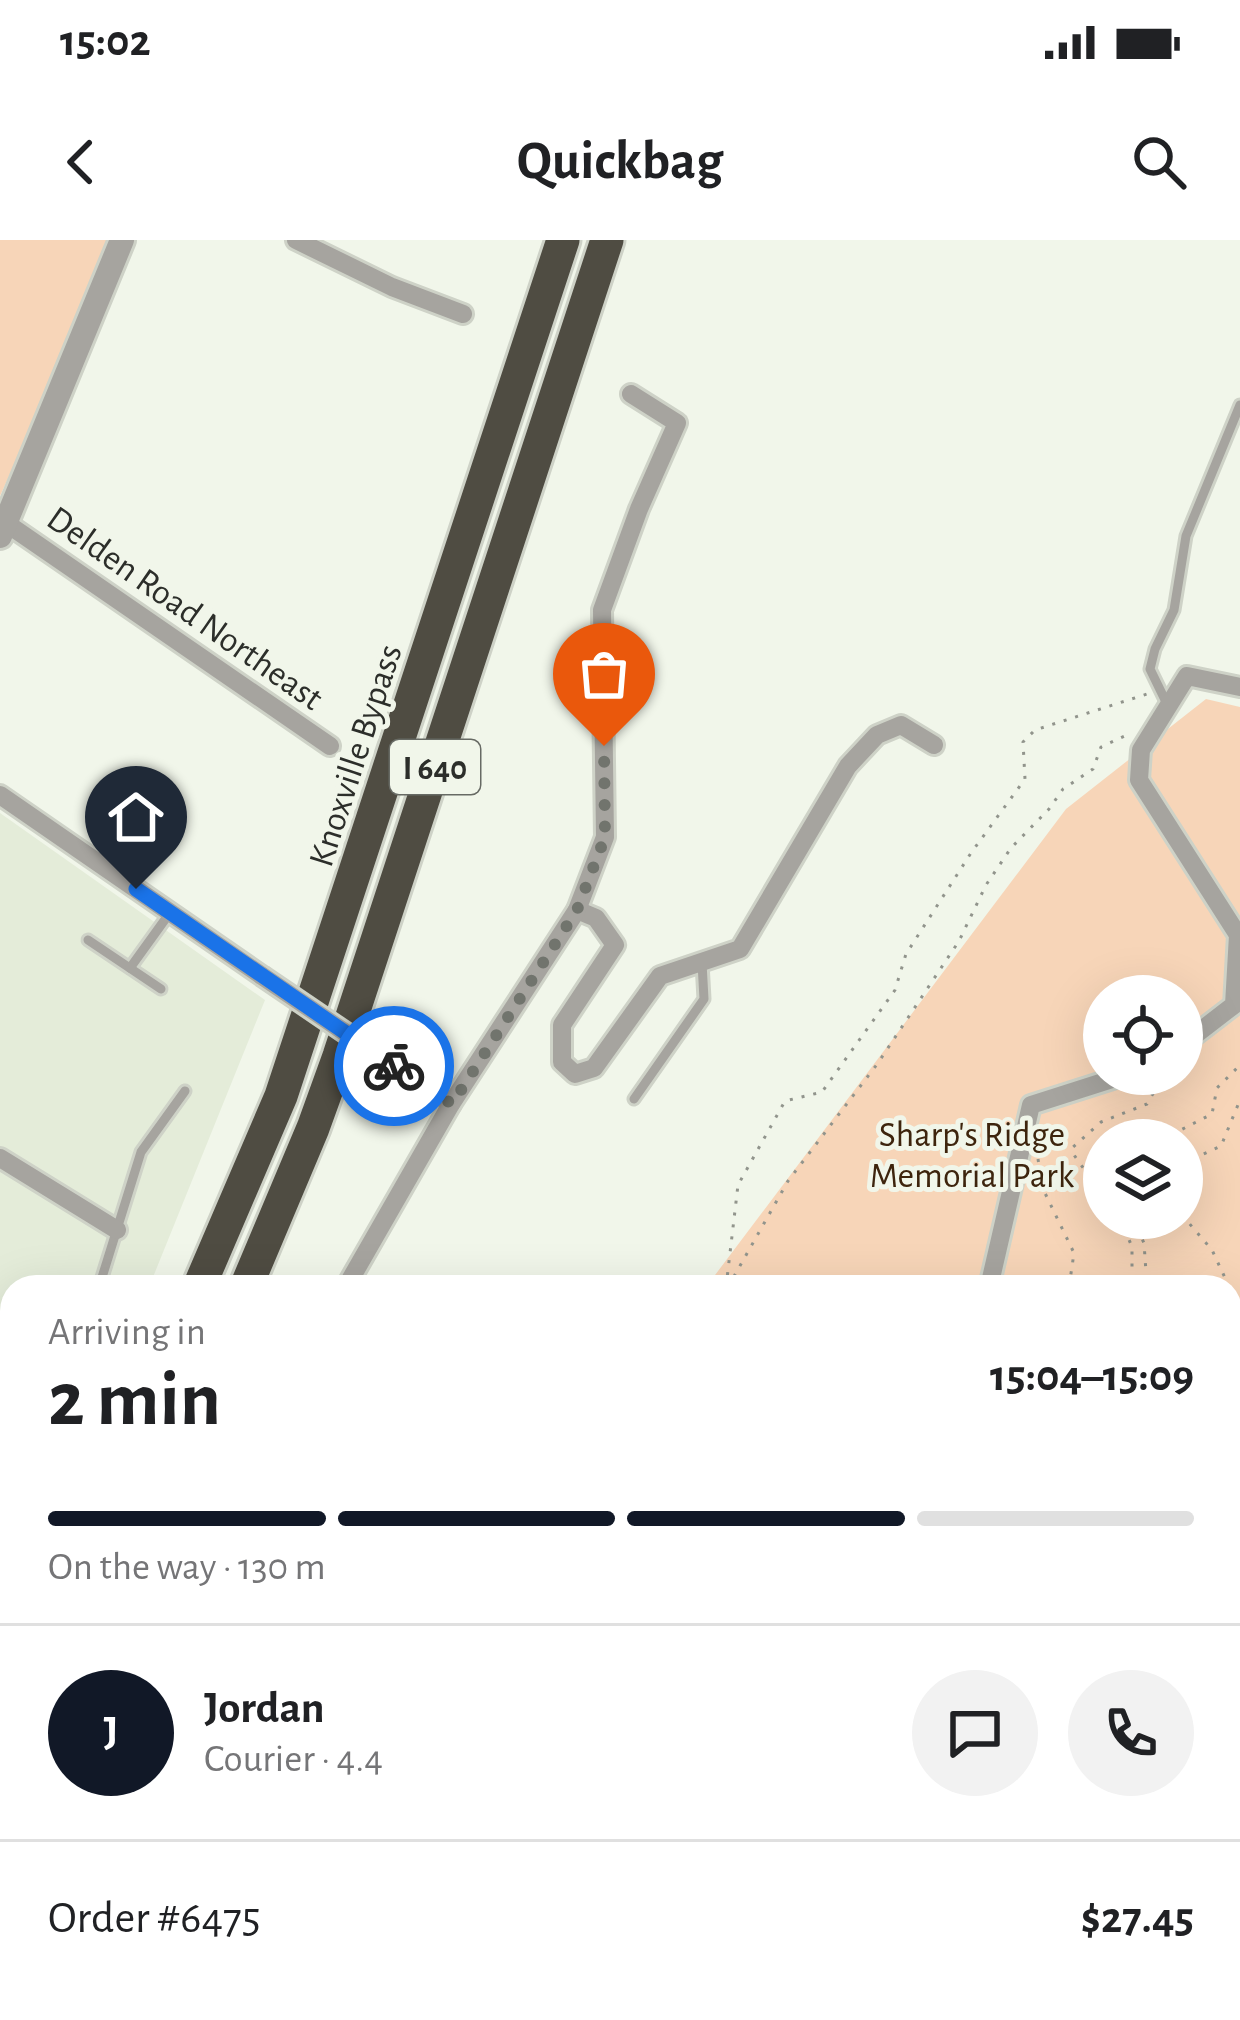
<!DOCTYPE html>
<meta charset="utf-8">
<style>
:root{--surface:#fff;--page:#f2f2f2;--text:#202124;--muted:#757577;--line:#e0e0e0;--accent:#111827}
body{margin:0;font-family:"Alegreya Sans",sans-serif;background:var(--page);color:var(--text);height:100vh;display:flex;flex-direction:column;font-size:45px;white-space:nowrap}
*{box-sizing:border-box;margin:0}
p{font-size:39px;color:var(--muted)}
.icon{flex:none;width:66px;height:66px;fill:none;stroke:currentColor;stroke-width:2;stroke-linecap:round;stroke-linejoin:round}
.map{position:relative;flex:1;overflow:hidden}
.sheet{position:absolute;left:0px;top:1035px;width:1242px;height:747px;display:flex;flex-direction:column;background:var(--surface);border-radius:36px 36px 0 0;box-shadow:0 12px 48px #0002}
.sheet>*{flex:none}
.controls{position:absolute;left:1083px;top:735px;display:grid;gap:24px}
.controls a{display:grid;place-items:center;width:120px;height:120px;border-radius:50%;background:var(--surface);box-shadow:0 12px 48px #0002;font-size:60px}
.pin{position:absolute;display:grid;place-items:center;width:102px;height:102px;color:#fff;margin:-123px -51px;border-radius:50% 50% 50% 0;rotate:-45deg;box-shadow:0 0 12px #0007}
.pin .icon{rotate:45deg}
.courier{position:absolute;display:grid;place-items:center;width:120px;height:120px;margin:-60px;border:9px solid #1a73e8;border-radius:50%;background:#fff;color:#222;box-shadow:0 3px 15px #0007}
.overview em{font-style:normal;font-weight:700}
.overview div{display:flex;flex-direction:column-reverse}
.overview{display:flex;align-items:center;justify-content:space-between;height:204px;padding:0 48px}
h1{font-size:78px;font-weight:700;line-height:90px}
.bar{display:grid;grid-template-columns:repeat(4,1fr);gap:18px 12px;align-content:center;height:144px;padding:0 48px}
.bar i{height:15px;border-radius:9px;background:var(--line)}
.bar .current{background:var(--accent)}
.bar p{grid-column:span 4}
.line{display:flex;align-items:center;gap:30px;padding:0 48px;border-top:3px solid var(--line)}
.line div{flex:1}
.round{display:grid;place-items:center;flex:none;width:126px;height:126px;border-radius:63px;background:var(--page)}
.status{display:flex;justify-content:space-between;align-items:center;height:84px;padding:0 60px;background:var(--surface);direction:ltr}
.status svg{height:33px;fill:currentColor}
header{display:flex;justify-content:space-between;align-items:center;height:156px;padding:0 48px;background:var(--surface);font-size:54px;font-weight:700}
.map>svg:first-child{display:block}
.built{fill:#e4ecd9}
.green{fill:#f7d5b8;fill-rule:evenodd}
.lines{fill:none;stroke-linecap:round;stroke-linejoin:round}
.service-casing{stroke:#ced2c7;stroke-width:15}
.minor-casing{stroke:#ced2c7;stroke-width:24}
.tertiary-casing{stroke:#ced2c7;stroke-width:30}
.motorway-casing{stroke:#ced2c7;stroke-width:39}
.path{stroke:#91948c;stroke-width:3;stroke-dasharray:3 9;stroke-linecap:butt}
.service{stroke:#a6a49f;stroke-width:9}
.minor{stroke:#a6a49f;stroke-width:18}
.tertiary{stroke:#a6a49f;stroke-width:24}
.motorway{stroke:#4f4c42;stroke-width:33}
.minor-bridge-casing{stroke:#ced2c7;stroke-width:24;stroke-linecap:butt}
.minor-bridge{stroke:#a6a49f;stroke-width:18}
.done{stroke:#71746d;stroke-width:12;stroke-dasharray:0 21.6}
.route{stroke:#1a73e8;stroke-width:15}
.labels{text-anchor:middle;stroke-width:10;stroke-linejoin:round;paint-order:stroke}
.shield{fill:#f1f6ea;stroke:#676a64;stroke-width:3}
.shield-label{font-size:33px;font-weight:bold;fill:#2c2e2a}
.street-label{font-size:36px;fill:#2c2e2a;stroke:#f1f6ea}
.park-label{font-size:36px;fill:#3d240d;stroke:#f1f6ea}
</style>
<div class="status"><b>15:02</b><svg viewBox="0 0 49 12"><path d="M0 12V9h3v3zM5 12V6h3v6zM10 12V3h3v9zM15 12V0h3v12zM26 1h20v11H26zM47 4h2v5h-2z"/></svg></div>
<header><svg class="icon" aria-label="back" viewBox="0 0 24 24"><path d="M15 5l-7 7 7 7"/></svg>Quickbag<svg class="icon" aria-label="search" viewBox="0 0 24 24"><circle cx="10" cy="10" r="6"/><path d="M15 15l6 6"/></svg></header>
<div class="map">
<svg width="1240" height="1780" viewBox="0 0 1240 1780">
<rect width="100%" height="100%" fill="#f1f6ea"/>
<polygon class="built" points="0,573 265,760 149,1047 12,1047 12,1298 0,1317"/>
<g class="green">
<polygon points="0,0 107,0 45,157 0,256"/>
<path d="M1206 459 1240 467V1780H752L757 1770H1230V1047H706L1066 569ZM1104 756H1182V834H1104ZM1104 900H1182V978H1104Z"/>
<polygon points="303,1770 663,1770 653,1780 297,1780"/>
</g>
<g class="lines">
<g class="service-casing">
<g id="service">
<polyline points="1168,466 1150,429 1155,409 1174,370 1186,296 1240,165"/>
<polyline points="88,700 161,749"/>
<polyline points="130,728 169,674"/>
<polyline points="634,859 704,759 702,723"/>
<polyline points="99,1047 141,912 185,851"/>
</g>
</g>
<g class="minor-casing">
<g id="minor">
<polyline points="296,0 392,47 463,74"/>
<polyline points="6,283 330,506"/>
<polyline points="0,555 262,736"/>
<polyline points="577,670 596,678 615,705 562,785 562,822 575,834 594,828 660,736 740,709 848,526 877,495 901,485 934,505"/>
<polyline points="1182,805 1234,765 1238,695 1139,540 1141,510 1187,436 1240,447"/>
<polyline points="396,827 451,864"/>
<polyline points="0,918 117,990"/>
<polyline points="346,1047 451,864 577,670 605,597 602,370 639,269 677,183 631,154"/>
<polyline points="989,1047 1031,865 1128,834"/>
<polyline points="0,1596 12,1580"/>
<polyline points="734,1780 738,1770"/>
</g>
</g>
<g class="tertiary-casing">
<polyline id="tertiary" points="0,296 122,0"/>
</g>
<g class="motorway-casing">
<g id="motorway">
<polyline points="199,1047 281,856 563,0"/>
<polyline points="246,1047 313,888 339,816 607,0"/>
<polyline points="0,1403 12,1384"/>
<polyline points="0,1478 12,1460"/>
</g>
</g>
<g class="path">
<polyline points="1161,900 1212,874 1217,848 1240,825"/>
<polyline points="1104,914 1104,915"/>
<polyline points="1038,919 1043,949 1074,1013 1069,1047"/>
<polyline points="1182,924 1221,906 1240,860"/>
<polyline points="1104,957 1074,915 1073,907 1101,882 1147,864 1162,838 1160,834"/>
<polyline points="1182,975 1212,1010 1226,1040 1220,1047"/>
<polyline points="1120,978 1132,1007 1132,1047"/>
<polyline points="1132,978 1144,1003 1147,1047"/>
<polyline points="726,1047 738,945 785,861 822,852 895,750 906,714 971,613 1025,539 1023,502 1035,490 1147,454"/>
<polyline points="728,1047 788,941 878,823 959,701 986,645 1011,608 1049,569 1063,549 1093,529 1101,507 1129,494"/>
<polyline points="1230,1392 1237,1390 1240,1395"/>
<polyline points="1230,1419 1240,1416"/>
<polyline points="1230,1563 1230,1568"/>
<polyline points="878,1780 882,1770"/>
<polyline points="905,1780 911,1770"/>
<polyline points="1189,1780 1191,1770"/>
</g>
<use href="#service" class="service"/>
<use href="#minor" class="minor"/>
<use href="#tertiary" class="tertiary"/>
<use href="#motorway" class="motorway"/>
<g class="minor-bridge-casing">
<polyline id="minor-bridge" points="262,736 396,827"/>
</g>
<use href="#minor-bridge" class="minor-bridge"/>
</g>
<g class="lines">
<polyline class="done" points="394,826 452,864 577,670 605,597 604,506"/>
<polyline class="route" points="136,649 394,826"/>
</g>
<g class="labels">
<rect class="shield" x="390" y="500" width="90" height="54" rx="9"/>
<g class="shield-label">
<text x="435" y="539">I 640</text>
</g>
<g class="street-label">
<text transform="translate(186 367) rotate(35)" y="13">Delden Road Northeast</text>
<text transform="translate(354 515) rotate(-72)" y="13">Knoxville Bypass</text>
</g>
<g class="park-label">
<text x="972" y="906">Sharp's Ridge<tspan x="972" dy="41">Memorial Park</tspan></text>
</g>
</g>
</svg>
<div class="controls">
<a><svg class="icon" aria-label="locate" viewBox="0 0 24 24"><circle cx="12" cy="12" r="6"/><path d="M12 2v4M12 18v4M2 12h4M18 12h4"/></svg></a>
<a><svg class="icon" aria-label="layers" viewBox="0 0 24 24"><path d="M12 4l9 5-9 5-9-5zM3 14l9 5 9-5"/></svg></a>
</div>
<div class="pin" style="left:604px;top:506px;background:#ea580c"><svg class="icon" aria-label="bag" viewBox="0 0 24 24"><path d="M5 8h14l-1 12H6zM9 8a3 3 0 0 1 6 0"/></svg></div>
<div class="pin" style="left:136px;top:649px;background:#1f2937"><svg class="icon" aria-label="home" viewBox="0 0 24 24"><path d="M3 11l9-7 9 7M6 9v11h12V9"/></svg></div>
<div class="courier" style="left:394px;top:826px"><svg class="icon" aria-label="bike" viewBox="0 0 24 24"><circle cx="6" cy="16" r="4"/><circle cx="18" cy="16" r="4"/><path d="M6 16l4-8h5l3 8M10 8l3 8H6M13 5h3"/></svg></div>
<section class="sheet">
<div class="overview"><div><h1>2 min</h1><p>Arriving in</p></div><em>15:04–15:09</em></div>
<div class="bar"><i class="current"></i><i class="current"></i><i class="current"></i><i></i><p>On the way · 130 m</p></div>
<div class="line" style="height:216px"><b class="round" style="background:var(--accent);color:#fff">J</b><div><b>Jordan</b><p>Courier · 4.4</p></div><a class="round"><svg class="icon" aria-label="chat" viewBox="0 0 24 24"><path d="M4 5h16v11H9l-5 4z"/></svg></a><a class="round"><svg class="icon" aria-label="phone" viewBox="0 0 24 24"><path d="M5 4h4l2 5-3 2q2 4 5 5l2-3 5 2v4C11 20 4 13 5 4z"/></svg></a></div>
<div class="line" style="height:156px"><div>Order #6475</div><b>$27.45</b></div>
</section>
</div>
